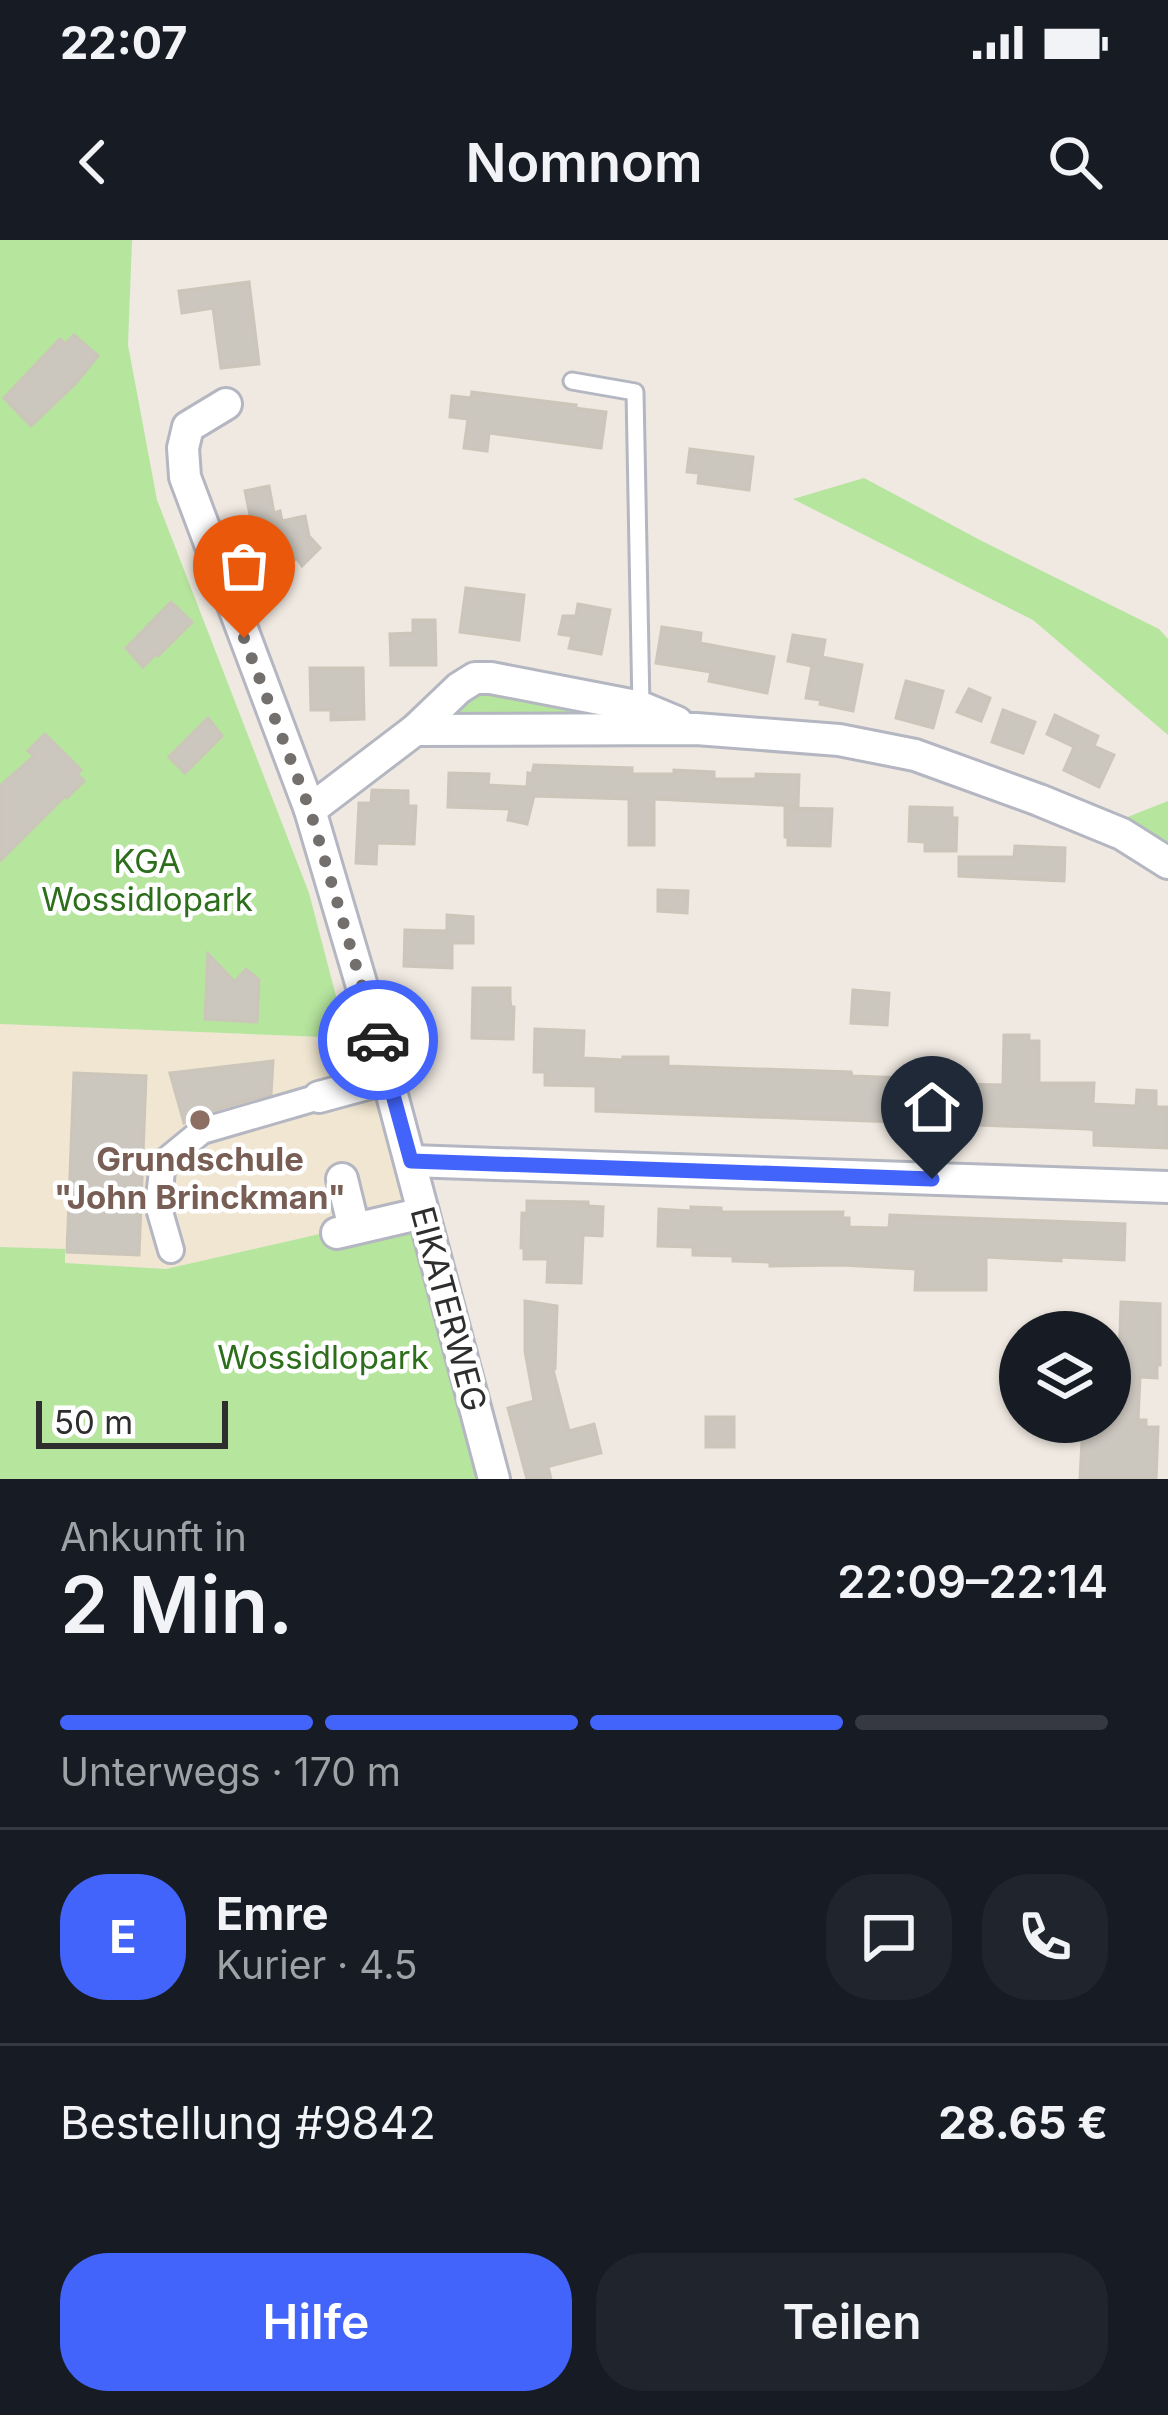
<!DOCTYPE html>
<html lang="de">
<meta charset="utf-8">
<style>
:root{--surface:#171b24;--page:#20242c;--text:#f1f3f6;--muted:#9ea1a6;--line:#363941;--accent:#4264fb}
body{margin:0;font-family:Inter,sans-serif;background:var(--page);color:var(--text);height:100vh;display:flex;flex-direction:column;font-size:45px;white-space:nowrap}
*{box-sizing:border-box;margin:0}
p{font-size:39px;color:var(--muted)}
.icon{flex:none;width:66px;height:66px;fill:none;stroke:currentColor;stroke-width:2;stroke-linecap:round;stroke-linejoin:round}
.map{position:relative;height:1239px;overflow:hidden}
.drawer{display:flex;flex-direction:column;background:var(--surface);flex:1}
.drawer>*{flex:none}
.tools{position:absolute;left:999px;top:1071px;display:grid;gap:24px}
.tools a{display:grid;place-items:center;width:132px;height:132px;border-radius:50%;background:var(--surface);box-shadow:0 3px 9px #0004;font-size:60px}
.scale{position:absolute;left:36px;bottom:30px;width:192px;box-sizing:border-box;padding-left:12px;border:6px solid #2e2e2e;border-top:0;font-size:33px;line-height:42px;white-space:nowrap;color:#2e2e2e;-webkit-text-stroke:9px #fff;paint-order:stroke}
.pin{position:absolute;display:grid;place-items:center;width:102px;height:102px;color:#fff;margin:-123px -51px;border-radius:50% 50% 50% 0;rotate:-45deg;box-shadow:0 0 12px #0007}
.pin .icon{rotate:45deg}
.courier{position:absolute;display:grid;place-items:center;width:120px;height:120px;margin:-60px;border:9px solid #4264fb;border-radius:50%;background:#fff;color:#222;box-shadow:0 3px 15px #0007}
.headline em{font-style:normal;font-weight:600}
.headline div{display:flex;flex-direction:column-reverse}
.headline{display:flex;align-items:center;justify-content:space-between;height:204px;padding:0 60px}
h1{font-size:78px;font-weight:600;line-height:90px}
.bar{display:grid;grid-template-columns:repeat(4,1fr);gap:18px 12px;align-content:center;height:144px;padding:0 60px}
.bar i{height:15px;border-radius:9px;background:var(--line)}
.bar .active{background:var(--accent)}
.bar p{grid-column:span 4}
.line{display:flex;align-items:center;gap:30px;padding:0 60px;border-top:3px solid var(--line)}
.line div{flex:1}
.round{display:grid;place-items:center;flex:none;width:126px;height:126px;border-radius:48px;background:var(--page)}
.primary-button{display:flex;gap:24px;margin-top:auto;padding:24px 60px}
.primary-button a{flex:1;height:138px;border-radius:48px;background:var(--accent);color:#fff;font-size:48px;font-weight:600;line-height:138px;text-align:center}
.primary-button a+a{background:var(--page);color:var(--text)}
.status{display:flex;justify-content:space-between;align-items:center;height:84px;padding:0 60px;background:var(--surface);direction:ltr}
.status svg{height:33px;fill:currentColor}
header{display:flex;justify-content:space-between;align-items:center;height:156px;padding:0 60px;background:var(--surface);font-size:54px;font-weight:600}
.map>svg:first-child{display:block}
.education{fill:#f0e6d1}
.green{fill:#b6e59e}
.building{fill:#cbc7bf;stroke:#cbc5ba;stroke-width:3}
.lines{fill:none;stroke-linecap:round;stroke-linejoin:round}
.service-casing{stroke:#b4b7c1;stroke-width:21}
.pedestrian-casing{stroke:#b4b7c1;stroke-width:30}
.minor-casing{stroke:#b4b7c1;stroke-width:36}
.service{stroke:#fff;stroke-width:15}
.pedestrian{stroke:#fff;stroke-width:24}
.minor{stroke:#fff;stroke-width:30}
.done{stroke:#726f6d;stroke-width:12;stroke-dasharray:0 21.6}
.route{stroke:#4264fb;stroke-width:15}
.education-dot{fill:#8d6e63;stroke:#fff;stroke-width:4.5}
.labels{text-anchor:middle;stroke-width:9;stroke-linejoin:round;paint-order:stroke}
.park-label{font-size:33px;fill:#2c6e1b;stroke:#fff}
.education-label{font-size:33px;font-weight:bold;fill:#785e54;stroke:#fff}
.street-label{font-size:33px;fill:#2e2e2e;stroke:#fff}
</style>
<div class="status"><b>22:07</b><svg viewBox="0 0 49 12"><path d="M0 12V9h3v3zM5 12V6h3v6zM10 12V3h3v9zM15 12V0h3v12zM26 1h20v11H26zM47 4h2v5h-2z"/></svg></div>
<header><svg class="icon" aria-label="back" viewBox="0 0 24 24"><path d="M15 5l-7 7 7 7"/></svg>Nomnom<svg class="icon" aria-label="search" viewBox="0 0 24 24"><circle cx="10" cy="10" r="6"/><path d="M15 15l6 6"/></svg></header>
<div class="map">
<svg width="1168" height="1239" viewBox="0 0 1168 1239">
<rect width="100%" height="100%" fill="#efe9e1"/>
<polygon class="education" points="0,784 347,798 374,787 416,972 166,1029 64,1023 64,1009 0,1007"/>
<g class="green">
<polygon points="0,0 132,0 128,105 157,260 309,653 347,798 0,784"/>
<polygon points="864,238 980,300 1159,389 1168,399 1168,495 1033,380 793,259"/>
<polygon points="490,447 632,482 447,478"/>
<polygon points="1168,561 1168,621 1115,582"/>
<polygon points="416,972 486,1239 0,1239 0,1007 65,1009 65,1023 166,1029"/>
</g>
<g class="building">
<polygon points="249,42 259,124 221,128 213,68 182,73 179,51"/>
<polygon points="74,95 98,116 76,143 31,186 4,158 60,99 65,104"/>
<polygon points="472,152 576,165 575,168 606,172 601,208 489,193 487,211 464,208 468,179 450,177 452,156 471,158"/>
<polygon points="690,209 753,217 749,250 698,243 699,233 687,232"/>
<polygon points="269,246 274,273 280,271 282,281 305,276 309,296 320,308 302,326 297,319 268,325 263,302 256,303 245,251"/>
<polygon points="466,348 524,355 519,400 460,392"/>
<polygon points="171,362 192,382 158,416 156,414 143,427 126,408"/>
<polygon points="578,364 610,370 601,414 569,408 572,396 559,394 563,376 576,376"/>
<polygon points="413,380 435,380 436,425 391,425 390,394 413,393"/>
<polygon points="662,387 701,393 700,403 774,417 767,453 709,441 711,432 656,423"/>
<polygon points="793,395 825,400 822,417 862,425 853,471 820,464 821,460 806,458 812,426 788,421"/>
<polygon points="310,428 363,428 364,479 331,480 331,470 311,470"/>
<polygon points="906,441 943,451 933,488 896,478"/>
<polygon points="969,449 990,458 981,481 957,472"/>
<polygon points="1003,470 1035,482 1023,513 992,502"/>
<polygon points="1055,475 1098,496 1094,506 1114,515 1099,547 1064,530 1074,507 1047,494"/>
<polygon points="208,478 222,496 185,533 169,517"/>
<polygon points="45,494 81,530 77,534 84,541 67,558 65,556 0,621 0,546 34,516 28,511"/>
<polygon points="534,525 632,528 632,534 674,534 674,530 714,532 714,539 756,539 756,534 799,535 798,566 654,559 654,605 629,605 629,559 534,556 527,584 508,580 510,569 448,567 449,533 489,534 488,545 527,547 528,533 532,534"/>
<polygon points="372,550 408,551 408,566 416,566 414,604 377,603 376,624 356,623 359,563 371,563"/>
<polygon points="910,567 952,568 952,578 957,578 956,611 925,611 925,602 909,601"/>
<polygon points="785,568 832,569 830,606 788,605 788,597 785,597"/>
<polygon points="1015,606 1065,608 1064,641 959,636 959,617 1014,617"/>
<polygon points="658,650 688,651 687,673 658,671"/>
<polygon points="447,675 473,677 473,703 452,703 452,728 404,726 405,690 447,691"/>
<polygon points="208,714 235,742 246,729 259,740 257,782 205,779"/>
<polygon points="473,748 510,748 510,760 511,767 514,767 513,799 472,798"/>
<polygon points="853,750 889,753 887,785 851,783"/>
<polygon points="535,789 584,791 583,818 623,820 623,817 668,817 668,826 851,832 852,836 959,840 958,844 1003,845 1004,795 1029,795 1029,801 1039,801 1039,843 1094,843 1093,864 1136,866 1137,850 1156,851 1156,867 1168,867 1168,908 1094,905 1094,890 1088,889 596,871 596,846 545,845 545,832 534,832"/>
<polygon points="273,821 271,854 197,875 184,883 170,833"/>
<polygon points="74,833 146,836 139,1015 67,1012"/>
<polygon points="527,961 588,962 588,966 603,967 602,996 583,995 581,1043 547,1042 548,1019 524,1019 524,1008 521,1008 522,973 527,973"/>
<polygon points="691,967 721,968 721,972 843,972 842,978 849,978 849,987 889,988 890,975 1125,984 1124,1020 1061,1017 1061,1021 986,1017 986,1050 915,1050 916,1029 841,1025 770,1026 770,1022 733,1021 733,1016 693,1015 693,1007 658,1006 659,969 691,971"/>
<polygon points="525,1061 557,1066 555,1129 553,1130 569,1191 594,1184 601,1213 550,1226 548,1227 551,1239 527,1239 508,1168 534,1161 525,1111"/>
<polygon points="1121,1062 1160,1064 1160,1125 1157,1125 1157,1138 1140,1137 1138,1180 1146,1180 1146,1187 1158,1187 1156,1239 1080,1239 1083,1182 1110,1182 1110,1178 1114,1179 1116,1123 1119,1123"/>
<rect x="706" y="1177" width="28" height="30"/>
</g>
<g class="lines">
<g class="service-casing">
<polyline id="service" points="572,141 635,152 641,467"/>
</g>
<g class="pedestrian-casing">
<polyline id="pedestrian" points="171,1010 158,965 163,923 202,891 319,857"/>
</g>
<g class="minor-casing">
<g id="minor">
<polyline points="226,164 188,187 183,208 185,237 310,570 374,787 494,1239"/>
<polyline points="415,490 696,489 839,500 915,515 1039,560 1122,594 1168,623"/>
<polyline points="310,570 415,490 459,448 475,438 491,438 641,467 677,482"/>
<polyline points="319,857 389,838"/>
<polyline points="411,921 1168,947"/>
<polyline points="342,939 354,988"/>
<polyline points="337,993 423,973"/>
</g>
</g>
<use href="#service" class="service"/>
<use href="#pedestrian" class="pedestrian"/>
<use href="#minor" class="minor"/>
</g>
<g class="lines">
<polyline class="done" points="244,398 310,570 378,800"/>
<polyline class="route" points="378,800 411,921 932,939"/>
</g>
<circle class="education-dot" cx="200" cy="880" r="12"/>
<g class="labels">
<g class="park-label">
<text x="147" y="633">KGA<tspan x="147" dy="38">Wossidlopark</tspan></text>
<text x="323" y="1129">Wossidlopark</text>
</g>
<g class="education-label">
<text x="200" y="931">Grundschule<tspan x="200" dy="38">"John Brinckman"</tspan></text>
</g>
<g class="street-label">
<text transform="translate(449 1069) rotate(75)" y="12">EIKATERWEG</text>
</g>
</g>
</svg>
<div class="tools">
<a><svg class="icon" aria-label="layers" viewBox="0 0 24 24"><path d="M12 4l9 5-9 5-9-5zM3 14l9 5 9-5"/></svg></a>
</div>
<div class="scale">50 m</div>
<div class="pin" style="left:244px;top:398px;background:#ea580c"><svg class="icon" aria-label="bag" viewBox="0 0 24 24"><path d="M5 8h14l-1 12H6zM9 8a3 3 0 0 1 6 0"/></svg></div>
<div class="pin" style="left:932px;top:939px;background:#1f2937"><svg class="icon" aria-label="home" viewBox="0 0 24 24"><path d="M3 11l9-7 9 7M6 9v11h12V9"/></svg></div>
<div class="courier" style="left:378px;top:800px"><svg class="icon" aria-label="car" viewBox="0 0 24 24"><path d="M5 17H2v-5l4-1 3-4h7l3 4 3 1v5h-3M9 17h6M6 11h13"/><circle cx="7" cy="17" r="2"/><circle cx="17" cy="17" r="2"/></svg></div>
</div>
<section class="drawer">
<div class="headline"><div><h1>2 Min.</h1><p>Ankunft in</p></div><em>22:09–22:14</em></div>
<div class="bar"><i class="active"></i><i class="active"></i><i class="active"></i><i></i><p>Unterwegs · 170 m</p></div>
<div class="line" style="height:216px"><b class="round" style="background:var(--accent);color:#fff">E</b><div><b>Emre</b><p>Kurier · 4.5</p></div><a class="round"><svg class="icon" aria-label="chat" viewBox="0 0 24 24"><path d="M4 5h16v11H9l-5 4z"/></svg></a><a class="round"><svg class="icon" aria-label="phone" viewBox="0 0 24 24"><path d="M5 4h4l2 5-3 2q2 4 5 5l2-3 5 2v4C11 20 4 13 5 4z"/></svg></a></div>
<div class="line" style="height:156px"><div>Bestellung #9842</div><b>28.65 €</b></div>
<div class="primary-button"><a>Hilfe</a><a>Teilen</a></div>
</section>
